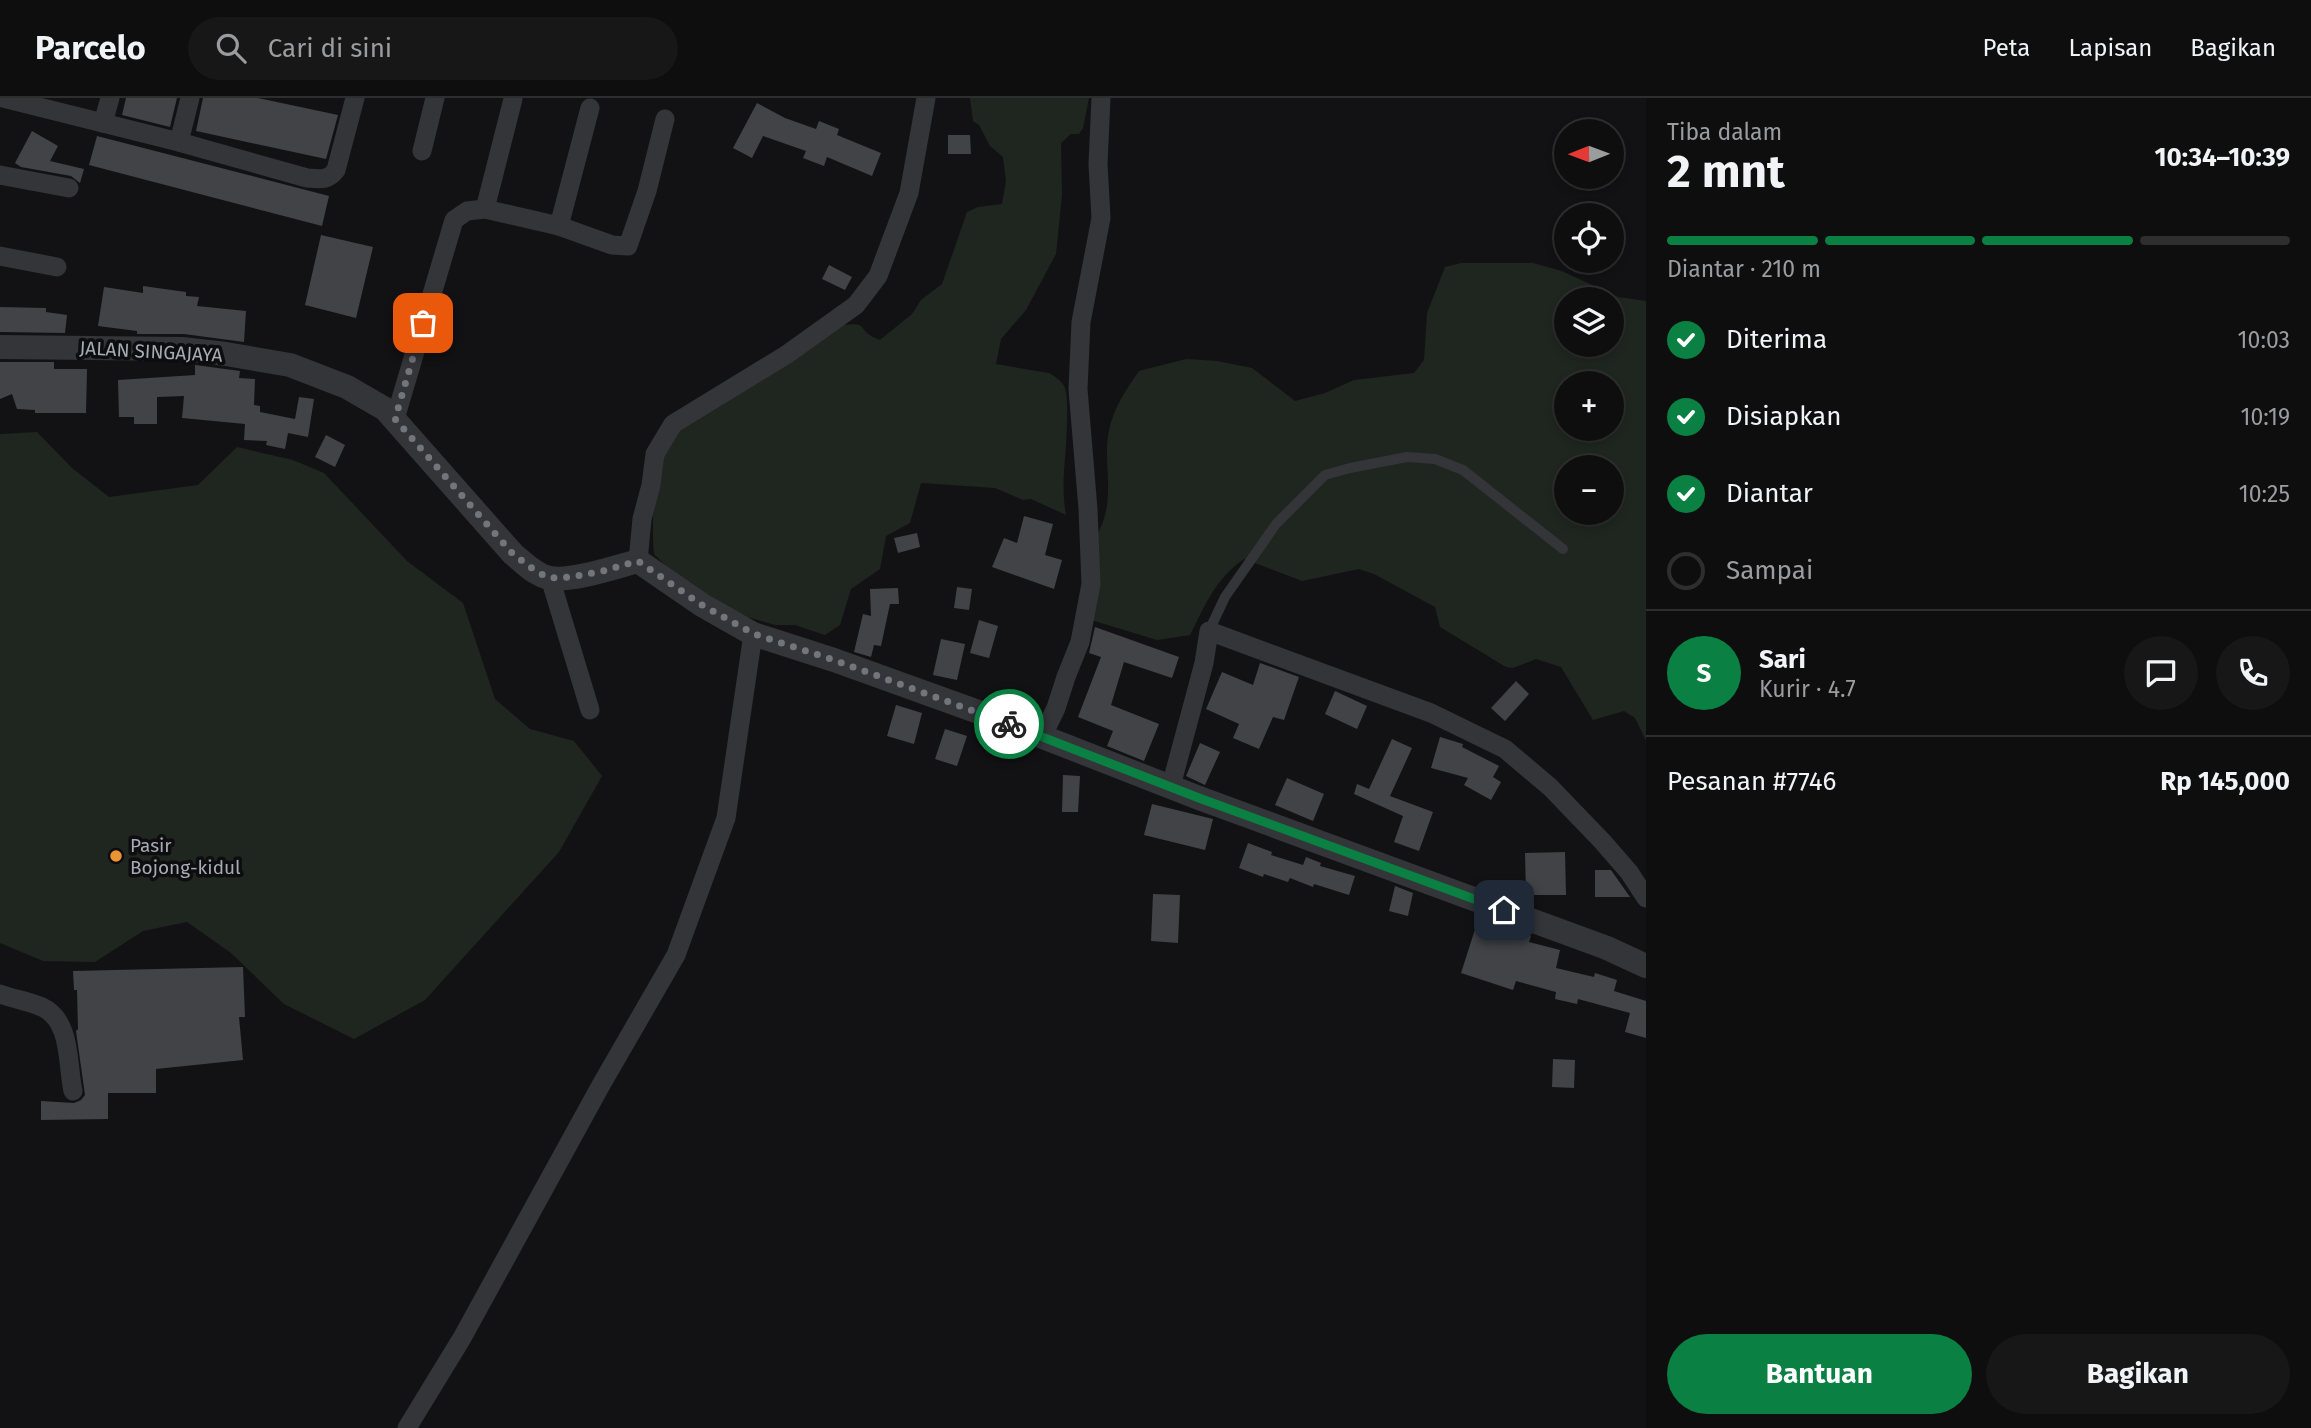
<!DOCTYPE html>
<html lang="id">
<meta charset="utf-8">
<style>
:root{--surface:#0e0e0f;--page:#171718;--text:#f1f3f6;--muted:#9b9c9e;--line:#2e2e2f;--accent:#0b8043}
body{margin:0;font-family:"Fira Sans",sans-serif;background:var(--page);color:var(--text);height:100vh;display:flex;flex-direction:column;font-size:26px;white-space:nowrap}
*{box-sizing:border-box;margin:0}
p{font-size:23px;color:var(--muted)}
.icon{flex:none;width:38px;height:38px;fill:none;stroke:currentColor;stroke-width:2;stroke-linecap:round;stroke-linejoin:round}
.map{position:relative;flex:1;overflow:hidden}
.side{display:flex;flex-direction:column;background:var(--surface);width:665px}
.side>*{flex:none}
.needle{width:46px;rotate:269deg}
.buttons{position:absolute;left:1554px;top:21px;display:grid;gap:14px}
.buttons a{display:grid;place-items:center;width:70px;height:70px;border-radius:50%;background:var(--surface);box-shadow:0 4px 10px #0003,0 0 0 2px var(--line);font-size:35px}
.pin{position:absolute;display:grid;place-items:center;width:60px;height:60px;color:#fff;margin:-30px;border-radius:14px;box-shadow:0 4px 10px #0006}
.courier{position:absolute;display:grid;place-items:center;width:70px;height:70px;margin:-35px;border:5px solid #0b8043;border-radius:50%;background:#fff;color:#222;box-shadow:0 2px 9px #0007}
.head em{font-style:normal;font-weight:700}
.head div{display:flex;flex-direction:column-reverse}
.head{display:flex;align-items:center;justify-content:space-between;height:119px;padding:0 21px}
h1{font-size:46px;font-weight:700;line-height:52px}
.bar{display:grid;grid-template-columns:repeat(4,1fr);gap:10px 7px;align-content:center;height:84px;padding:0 21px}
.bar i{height:9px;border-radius:5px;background:var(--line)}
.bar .current{background:var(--accent)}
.bar p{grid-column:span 4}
.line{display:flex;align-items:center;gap:18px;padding:0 21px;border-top:2px solid var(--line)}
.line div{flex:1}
.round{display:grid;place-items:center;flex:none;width:74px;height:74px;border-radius:37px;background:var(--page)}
ol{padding:0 21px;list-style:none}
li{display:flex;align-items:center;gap:21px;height:77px}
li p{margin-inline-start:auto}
li .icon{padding:7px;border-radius:50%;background:var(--accent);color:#fff;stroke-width:4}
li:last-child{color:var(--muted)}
li i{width:38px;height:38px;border:4px solid var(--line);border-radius:50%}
.cta{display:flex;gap:14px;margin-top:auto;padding:14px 21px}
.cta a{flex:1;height:80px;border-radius:42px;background:var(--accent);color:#fff;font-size:28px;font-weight:700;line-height:80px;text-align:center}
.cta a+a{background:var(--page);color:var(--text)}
header{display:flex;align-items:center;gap:42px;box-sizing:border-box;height:98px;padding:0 35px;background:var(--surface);border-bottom:2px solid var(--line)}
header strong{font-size:33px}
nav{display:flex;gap:38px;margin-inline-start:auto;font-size:24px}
.search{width:490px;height:63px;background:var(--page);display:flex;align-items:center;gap:18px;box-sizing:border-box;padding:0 24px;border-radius:38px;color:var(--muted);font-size:26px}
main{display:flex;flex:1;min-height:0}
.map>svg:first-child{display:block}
.green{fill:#1f261f;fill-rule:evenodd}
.building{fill:#414347}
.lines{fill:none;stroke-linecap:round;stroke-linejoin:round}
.service{stroke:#333539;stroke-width:10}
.minor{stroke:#333539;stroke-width:19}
.tertiary{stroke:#333539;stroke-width:24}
.done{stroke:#71757c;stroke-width:7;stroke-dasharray:0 12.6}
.route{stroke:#0b8043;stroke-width:9}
.poi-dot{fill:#eb9433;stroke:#0d0d0f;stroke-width:2.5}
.labels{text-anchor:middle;stroke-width:7;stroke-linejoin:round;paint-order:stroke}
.street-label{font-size:19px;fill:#a4abb4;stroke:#0d0d0f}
.poi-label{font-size:19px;fill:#a4abb4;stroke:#0d0d0f;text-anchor:start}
</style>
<header>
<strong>Parcelo</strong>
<div class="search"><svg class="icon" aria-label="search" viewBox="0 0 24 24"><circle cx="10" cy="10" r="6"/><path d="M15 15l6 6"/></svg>Cari di sini</div>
<nav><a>Peta</a><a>Lapisan</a><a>Bagikan</a></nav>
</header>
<main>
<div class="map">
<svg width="1646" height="1330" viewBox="0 0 1646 1330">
<rect width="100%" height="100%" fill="#121214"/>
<g class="green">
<path d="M970 0H1089L1083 30 1079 36H1071L1061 45 1062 97 1056 156 1026 212 1001 241 996 266 1049 275C1056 279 1062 283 1065 290 1068 301 1067 312 1067 323 1067 355 1060 386 1066 417L1031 401 1023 402 995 390 921 385 910 425 886 438 880 471 851 491 840 527 825 537 795 527H775L747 519 682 484 654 456C651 424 653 365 674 339 678 333 684 329 689 323L834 229C874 221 853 233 880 242L912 216 921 202 942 186 967 114 978 109 1002 106 1006 83 1003 59 990 48 979 27 973 23Z"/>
<path d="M1461 165H1533L1562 173 1618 199 1646 203V643L1635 620 1624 613 1593 622 1561 569 1536 561 1513 570 1506 569 1440 529 1435 509 1374 476 1359 471 1302 483 1244 461C1215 481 1206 506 1190 537L1157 542 1091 522 1098 435C1117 400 1102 366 1109 332 1114 309 1126 292 1139 273L1186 261 1217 263 1252 270 1295 303 1325 295 1354 282 1414 275 1424 262 1427 215 1445 169ZM1566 201H1612V247H1566ZM1566 285H1612V331H1566ZM1566 369H1612V415H1566Z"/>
<polygon points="37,334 72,370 109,399 198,387 237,349 293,362 324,375 407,463 463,505 495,601 530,631 574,643 602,678 559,754 425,902 354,941 284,906 231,855 187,824 143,833 95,864 43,863 0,845 0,336"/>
</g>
<g class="building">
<polygon points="126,0 177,0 170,29 122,17"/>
<polygon points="203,0 258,0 338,17 326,61 196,33"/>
<polygon points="757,5 785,20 816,31 819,23 839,31 837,37 881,55 872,78 827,59 824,68 803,60 806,53 763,38 752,60 733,50"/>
<polygon points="32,33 58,48 50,63 84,71 80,85 71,78 21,69 15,65"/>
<polygon points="948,37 970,37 971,56 948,56"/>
<polygon points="97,38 329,98 322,128 89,67"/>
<polygon points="321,137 373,149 356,220 305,207"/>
<polygon points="829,167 852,179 845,192 822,181"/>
<polygon points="143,188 186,194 186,198 199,199 197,208 246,213 244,244 184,236 137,236 137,233 98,228 104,189 143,195"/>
<polygon points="0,209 46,210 46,214 67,217 65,235 0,234"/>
<polygon points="0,264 54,264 54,271 87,271 86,315 35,315 35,312 17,311 12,296 0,301"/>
<polygon points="195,267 240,273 239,280 255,281 254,307 260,308 260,314 295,321 299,299 314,301 308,339 288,335 285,351 266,347 267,343 244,342 245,326 182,320 184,298 157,299 157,326 134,326 134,319 119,319 118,282 195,277"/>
<polygon points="326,337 345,347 335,369 315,359"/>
<polygon points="1024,418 1053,426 1045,457 1062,462 1054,491 992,469 1004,440 1017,445"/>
<polygon points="917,435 920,449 898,455 894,440"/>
<polygon points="957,489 972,491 969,512 954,510"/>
<polygon points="898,490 899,506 890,506 881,548 874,547 871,559 854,554 863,516 871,518 870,491"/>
<polygon points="979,522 998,528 989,560 970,555"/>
<polygon points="1095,529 1179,559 1172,580 1124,564 1111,607 1159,626 1144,663 1107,648 1113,633 1078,619 1101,559 1089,555"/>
<polygon points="941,541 965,546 957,582 933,577"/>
<polygon points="1260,565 1299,579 1284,622 1273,619 1259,651 1233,640 1239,626 1206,611 1222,574 1253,587"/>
<polygon points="1516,583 1529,596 1505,623 1491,610"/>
<polygon points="1335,593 1367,608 1357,631 1325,616"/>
<polygon points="896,607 922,615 914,646 887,638"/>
<polygon points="945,631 967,638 957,668 935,661"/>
<polygon points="1440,639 1463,646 1462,649 1499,668 1493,679 1501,684 1491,702 1464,687 1468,680 1431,670"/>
<polygon points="1392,641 1412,650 1390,698 1433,714 1419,753 1394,744 1403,718 1354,696 1357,686 1369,691"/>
<polygon points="1200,645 1220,654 1205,687 1186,678"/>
<polygon points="1063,677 1080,678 1078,714 1062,714"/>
<polygon points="1287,680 1324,696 1313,723 1275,707"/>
<polygon points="1152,706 1213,721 1205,752 1144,737"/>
<polygon points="1248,745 1272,754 1271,757 1303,767 1306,759 1321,765 1320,768 1355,778 1349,797 1314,786 1313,789 1290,780 1288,784 1264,776 1263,779 1239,770"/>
<polygon points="1565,754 1566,797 1526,797 1525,755"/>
<polygon points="1595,772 1611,772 1630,799 1595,799"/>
<polygon points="1395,788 1413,795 1408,818 1389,813"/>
<polygon points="1153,796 1180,797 1178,845 1151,843"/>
<polygon points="1479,819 1531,838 1529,844 1560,852 1556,870 1594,879 1595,875 1617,882 1614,893 1646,903 1646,940 1625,934 1630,915 1578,901 1577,906 1555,901 1556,894 1516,883 1513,892 1461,875"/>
<polygon points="243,869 245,919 239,919 243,962 156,971 156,995 108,995 108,1021 41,1022 41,1003 74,1005 81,1002 85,997 76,933 78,931 77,892 74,892 73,873"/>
<polygon points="1553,961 1575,962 1574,990 1552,989"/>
</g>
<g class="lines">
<polyline class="service" points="1209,533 1225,499 1276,426 1325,377 1350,370 1407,359 1435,361 1463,372 1563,451"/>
<g class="minor">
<path d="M3 0 179 44 307 80C320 81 328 83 336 72L355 0"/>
<polyline points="103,25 110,0"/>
<polyline points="179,44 190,0"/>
<polyline points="422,53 435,0"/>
<polyline points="0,77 69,90"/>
<polyline points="485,111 513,1"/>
<polyline points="559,128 590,10"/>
<polyline points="0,158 57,169"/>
<polyline points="395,321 454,122 467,113 485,111 559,128 612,147 628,148 647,93 665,21"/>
<polyline points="638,463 642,421 651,387 655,356 673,326 786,257 856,207 878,178 909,95 926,0"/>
<polyline points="550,480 590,612"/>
<polyline points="1042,639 1056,610 1066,579 1080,544 1091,486 1088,411 1078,291 1081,224 1101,120 1098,66 1101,0"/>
<polyline points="1171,688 1204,565 1209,533 1431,615 1505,651 1550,689 1602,743 1629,774 1646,800"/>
<path d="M0 896C13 901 29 903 42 909 72 923 67 966 73 993"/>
<polyline points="407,1330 462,1240 601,987 676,857 726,720 753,536"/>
</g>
<path class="tertiary" d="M0 249 182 251 226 256 290 267 347 289 385 311 513 456C523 464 536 478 550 480 571 484 616 469 638 463L702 507 753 536 834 562 984 616 1199 700 1607 850 1646 868"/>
</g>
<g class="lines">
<polyline class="done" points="423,225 395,321 513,456 537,474 550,480 571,479 603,473 638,463 702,507 754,536 834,562 1009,626"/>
<polyline class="route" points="1009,626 1199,700 1504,812"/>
</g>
<circle class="poi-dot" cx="116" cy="758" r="7"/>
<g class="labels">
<g class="street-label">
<text transform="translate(151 253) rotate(3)" y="7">JALAN SINGAJAYA</text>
</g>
<g class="poi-label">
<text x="130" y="754">Pasir<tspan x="130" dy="22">Bojong-kidul</tspan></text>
</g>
</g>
</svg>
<div class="buttons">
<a><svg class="needle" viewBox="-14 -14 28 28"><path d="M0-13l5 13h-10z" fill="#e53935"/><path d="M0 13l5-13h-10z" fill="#9b9c9e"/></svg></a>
<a><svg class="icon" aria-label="locate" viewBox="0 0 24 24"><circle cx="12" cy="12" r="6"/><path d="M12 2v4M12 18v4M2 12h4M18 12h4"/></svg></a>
<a><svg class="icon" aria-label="layers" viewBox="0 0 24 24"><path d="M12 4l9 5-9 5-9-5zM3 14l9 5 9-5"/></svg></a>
<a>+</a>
<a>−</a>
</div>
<div class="pin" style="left:423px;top:225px;background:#ea580c"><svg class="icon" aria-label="bag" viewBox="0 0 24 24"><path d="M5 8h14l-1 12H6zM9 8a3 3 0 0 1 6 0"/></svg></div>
<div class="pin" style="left:1504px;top:812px;background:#1f2937"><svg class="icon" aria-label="home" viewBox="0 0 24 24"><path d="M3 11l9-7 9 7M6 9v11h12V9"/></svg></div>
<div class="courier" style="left:1009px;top:626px"><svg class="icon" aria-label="bike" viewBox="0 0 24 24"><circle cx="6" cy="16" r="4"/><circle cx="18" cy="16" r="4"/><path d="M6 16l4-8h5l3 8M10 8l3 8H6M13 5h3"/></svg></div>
</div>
<section class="side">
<div class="head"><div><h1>2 mnt</h1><p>Tiba dalam</p></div><em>10:34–10:39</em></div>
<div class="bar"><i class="current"></i><i class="current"></i><i class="current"></i><i></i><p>Diantar · 210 m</p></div>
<ol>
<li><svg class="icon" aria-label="check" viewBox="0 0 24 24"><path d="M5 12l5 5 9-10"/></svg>Diterima<p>10:03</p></li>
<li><svg class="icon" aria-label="check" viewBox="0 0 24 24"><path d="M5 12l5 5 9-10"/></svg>Disiapkan<p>10:19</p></li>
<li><svg class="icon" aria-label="check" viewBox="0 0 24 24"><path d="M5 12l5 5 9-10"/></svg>Diantar<p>10:25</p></li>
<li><i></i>Sampai</li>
</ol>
<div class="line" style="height:126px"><b class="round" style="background:var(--accent);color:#fff">S</b><div><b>Sari</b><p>Kurir · 4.7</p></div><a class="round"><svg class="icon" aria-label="chat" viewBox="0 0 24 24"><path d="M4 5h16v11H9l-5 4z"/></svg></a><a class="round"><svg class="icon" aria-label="phone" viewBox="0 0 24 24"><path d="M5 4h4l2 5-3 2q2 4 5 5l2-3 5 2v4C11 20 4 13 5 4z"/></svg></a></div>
<div class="line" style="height:91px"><div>Pesanan #7746</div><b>Rp 145,000</b></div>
<div class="cta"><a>Bantuan</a><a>Bagikan</a></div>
</section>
</main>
